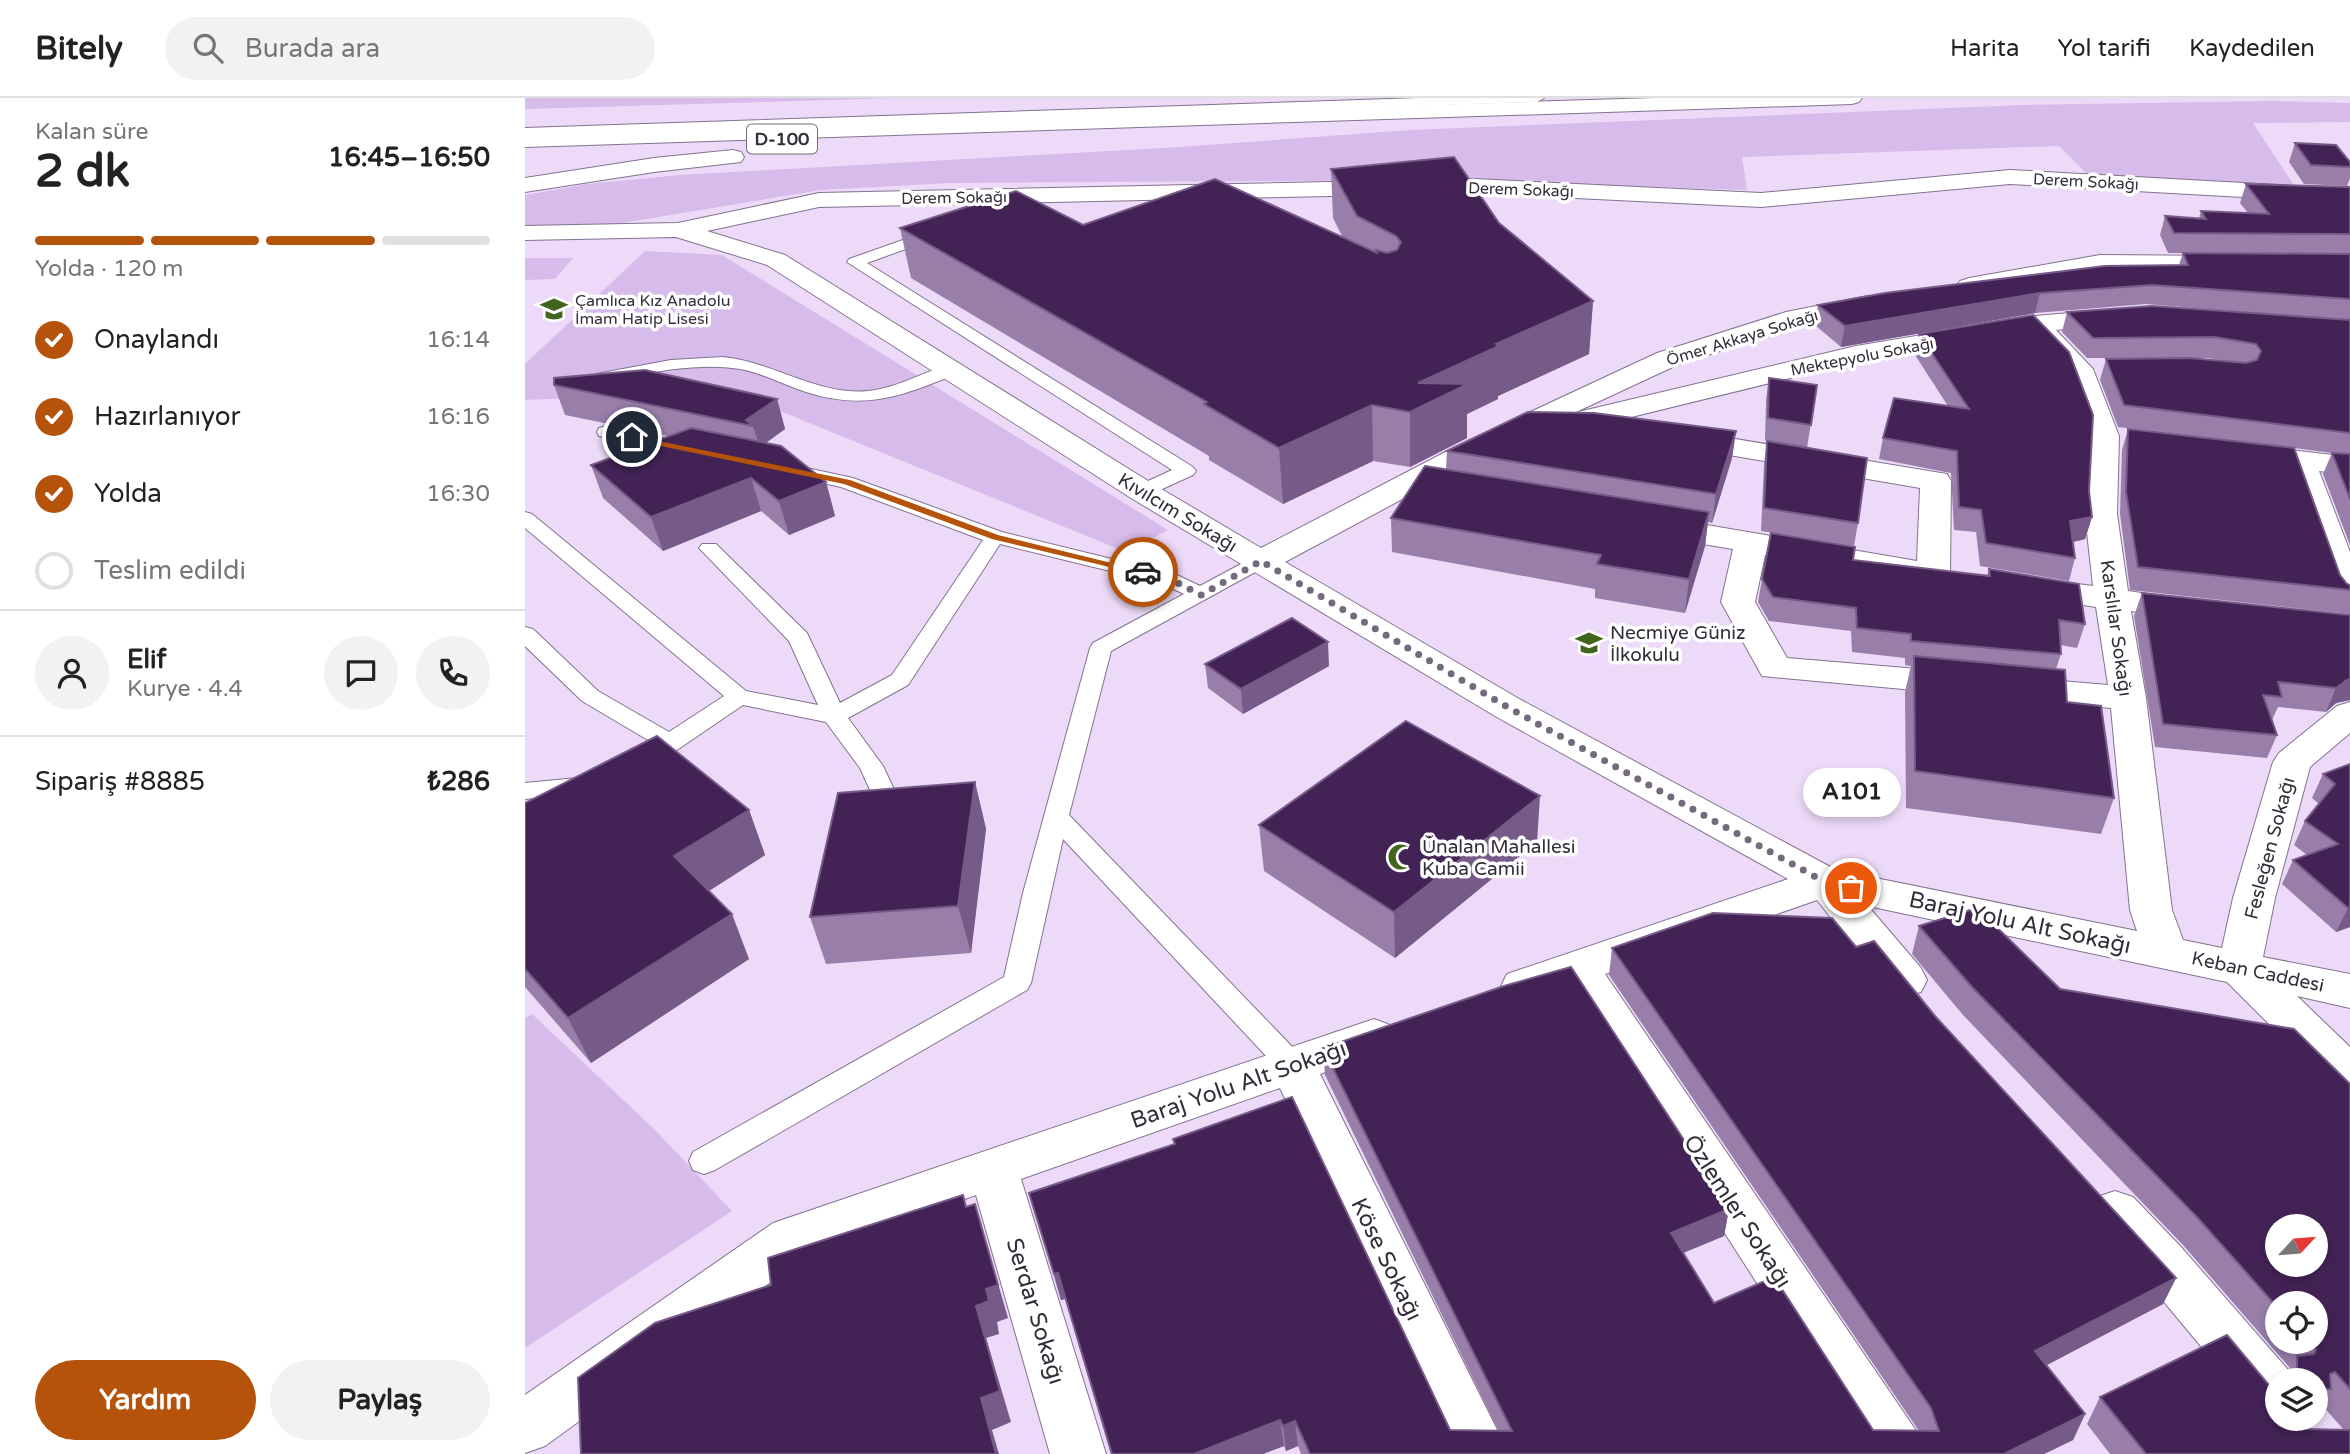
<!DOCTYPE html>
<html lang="tr">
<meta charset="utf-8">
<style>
:root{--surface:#fff;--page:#f2f2f2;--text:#222;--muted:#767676;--line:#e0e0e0;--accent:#b45309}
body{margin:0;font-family:"Varela Round",sans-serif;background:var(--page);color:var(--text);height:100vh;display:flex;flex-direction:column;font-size:26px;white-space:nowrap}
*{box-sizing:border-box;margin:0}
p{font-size:23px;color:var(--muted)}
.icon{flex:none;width:38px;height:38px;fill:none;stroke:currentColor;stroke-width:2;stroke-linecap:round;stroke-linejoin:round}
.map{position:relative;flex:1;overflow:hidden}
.sheet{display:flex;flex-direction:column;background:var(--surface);width:525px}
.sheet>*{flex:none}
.needle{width:46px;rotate:64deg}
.controls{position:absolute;left:1740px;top:1116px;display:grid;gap:14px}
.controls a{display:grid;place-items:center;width:63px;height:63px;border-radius:50%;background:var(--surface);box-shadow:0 4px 10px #0003;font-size:35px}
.pin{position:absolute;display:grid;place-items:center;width:60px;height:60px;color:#fff;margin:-30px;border:4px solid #fff;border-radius:50%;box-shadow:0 2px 7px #0007}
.courier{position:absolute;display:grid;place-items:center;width:70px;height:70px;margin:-35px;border:5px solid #b45309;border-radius:50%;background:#fff;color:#222;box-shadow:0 2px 9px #0007}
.bubble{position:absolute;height:49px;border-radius:24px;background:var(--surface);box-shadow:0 4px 10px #0003;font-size:23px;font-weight:800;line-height:49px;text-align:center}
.head em{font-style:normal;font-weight:800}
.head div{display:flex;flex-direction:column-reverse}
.head{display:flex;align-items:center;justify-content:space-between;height:119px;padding:0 35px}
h1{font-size:46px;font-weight:800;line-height:52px}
.bar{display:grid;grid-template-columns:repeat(4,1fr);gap:10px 7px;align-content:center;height:84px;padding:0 35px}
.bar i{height:9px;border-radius:5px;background:var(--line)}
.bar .current{background:var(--accent)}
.bar p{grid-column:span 4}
.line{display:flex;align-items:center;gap:18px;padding:0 35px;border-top:2px solid var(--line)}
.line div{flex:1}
.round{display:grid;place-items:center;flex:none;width:74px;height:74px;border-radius:37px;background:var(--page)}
ol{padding:0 35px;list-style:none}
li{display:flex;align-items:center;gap:21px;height:77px}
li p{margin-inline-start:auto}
li .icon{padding:7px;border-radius:50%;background:var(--accent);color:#fff;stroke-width:4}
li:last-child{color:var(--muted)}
li i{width:38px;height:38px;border:4px solid var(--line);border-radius:50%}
.button{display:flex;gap:14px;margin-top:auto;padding:14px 35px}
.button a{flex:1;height:80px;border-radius:42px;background:var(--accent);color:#fff;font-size:28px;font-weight:800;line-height:80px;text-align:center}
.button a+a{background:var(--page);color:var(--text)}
header{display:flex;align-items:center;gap:42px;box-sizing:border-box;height:98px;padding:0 35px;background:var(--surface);border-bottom:2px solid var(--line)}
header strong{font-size:33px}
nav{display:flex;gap:38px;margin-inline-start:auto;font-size:24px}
.search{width:490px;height:63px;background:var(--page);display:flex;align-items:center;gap:18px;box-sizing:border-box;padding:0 24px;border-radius:38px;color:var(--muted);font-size:26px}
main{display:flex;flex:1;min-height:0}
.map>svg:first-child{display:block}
.green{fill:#d7bbeb}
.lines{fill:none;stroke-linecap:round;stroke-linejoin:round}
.lane-casing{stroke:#83738e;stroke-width:2}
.street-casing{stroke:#83738e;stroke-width:2}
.highway-casing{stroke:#83738e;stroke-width:2}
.lane{fill:#fff;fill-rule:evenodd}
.street{fill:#fff;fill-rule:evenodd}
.highway{fill:#fff;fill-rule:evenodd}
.wall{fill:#987ea8;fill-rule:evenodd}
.shaded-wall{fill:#765a87}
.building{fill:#432356;stroke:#765a87;stroke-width:2;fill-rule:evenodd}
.route{fill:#b45309}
.done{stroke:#756a7d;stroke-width:7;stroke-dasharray:0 12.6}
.labels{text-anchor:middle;stroke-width:7;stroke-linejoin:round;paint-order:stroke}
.far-street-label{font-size:16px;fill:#352e3a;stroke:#fff}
.far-poi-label{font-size:16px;fill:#352e3a;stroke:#fff;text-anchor:start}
.shield{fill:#fff;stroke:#726d75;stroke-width:2}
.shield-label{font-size:18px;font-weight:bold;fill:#352e3a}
.street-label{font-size:19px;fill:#352e3a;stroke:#fff}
.poi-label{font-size:19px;fill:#352e3a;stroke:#fff;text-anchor:start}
.near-street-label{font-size:23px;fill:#352e3a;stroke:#fff}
</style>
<header>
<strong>Bitely</strong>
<div class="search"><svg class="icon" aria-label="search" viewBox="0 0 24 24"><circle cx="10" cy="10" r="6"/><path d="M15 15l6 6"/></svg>Burada ara</div>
<nav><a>Harita</a><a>Yol tarifi</a><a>Kaydedilen</a></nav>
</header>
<main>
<section class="sheet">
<div class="head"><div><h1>2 dk</h1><p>Kalan süre</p></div><em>16:45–16:50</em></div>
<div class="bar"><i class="current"></i><i class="current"></i><i class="current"></i><i></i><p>Yolda · 120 m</p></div>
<ol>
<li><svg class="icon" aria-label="check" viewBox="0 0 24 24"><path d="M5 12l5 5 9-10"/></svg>Onaylandı<p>16:14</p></li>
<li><svg class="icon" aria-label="check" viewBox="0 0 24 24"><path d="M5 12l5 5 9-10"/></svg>Hazırlanıyor<p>16:16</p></li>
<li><svg class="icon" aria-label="check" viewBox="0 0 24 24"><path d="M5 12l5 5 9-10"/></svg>Yolda<p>16:30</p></li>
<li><i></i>Teslim edildi</li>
</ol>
<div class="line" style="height:126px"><a class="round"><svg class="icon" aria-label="person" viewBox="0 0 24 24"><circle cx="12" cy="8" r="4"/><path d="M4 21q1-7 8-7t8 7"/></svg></a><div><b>Elif</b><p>Kurye · 4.4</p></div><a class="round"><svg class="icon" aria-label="chat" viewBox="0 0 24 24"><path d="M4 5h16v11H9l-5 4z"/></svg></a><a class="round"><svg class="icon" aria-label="phone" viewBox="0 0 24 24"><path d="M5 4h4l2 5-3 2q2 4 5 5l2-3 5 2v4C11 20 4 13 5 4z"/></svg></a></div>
<div class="line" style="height:91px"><div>Sipariş #8885</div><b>₺286</b></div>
<div class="button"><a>Yardım</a><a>Paylaş</a></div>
</section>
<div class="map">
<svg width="1825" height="1356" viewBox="0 0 1825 1356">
<rect width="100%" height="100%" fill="#eddaf9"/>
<g class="green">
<polygon points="0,0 372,0 0,11"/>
<polygon points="1747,3 1825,5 1825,24 1728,25 1772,92 1564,78 1534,48 1217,59 1222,92 934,82 425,85 296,92 91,126 0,128 0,97 63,86 155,77 655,49 885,32 1498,7"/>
<polygon points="120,153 197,157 643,432 601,454 206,293 0,302 0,266"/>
<polygon points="0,160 48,160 30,181 0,182"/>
<polygon points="7,916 130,1032 207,1113 0,1250 0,920"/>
</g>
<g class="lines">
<g class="lane-casing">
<g id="lane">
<polygon points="894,0 1019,0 1012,4 0,38 0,30"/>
<polygon points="409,131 417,136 414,139 342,165 668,369 671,373 668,377 624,397 610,397 607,393 610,389 647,372 322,164 324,161"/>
<path d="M198 259C248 264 293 298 343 293 373 290 397 274 425 267L434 272 431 276C377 298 340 313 281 294 259 287 238 275 215 271 169 264 122 275 77 285L68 280 71 276 146 262Z"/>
<polygon points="81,328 159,344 169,350 159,356 74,338 72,334 74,330"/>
<polygon points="263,366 328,380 477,434 652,477 675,488 729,459 743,459 746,463 743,467 586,553 544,717 777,959 782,967 777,975 767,979 757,975 538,741 506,885 502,892 190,1072 179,1076 168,1072 164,1063 168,1054 479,879 498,795 565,550 568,545 659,496 638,486 475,446 383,587 323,620 358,668 383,721 379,727 370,730 361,727 335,670 301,624 218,607 124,671 115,673 106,671 103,665 106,659 128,645 57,603 0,548 0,529 8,531 73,593 144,634 199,598 0,430 0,414 7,416 221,593 293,607 264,543 174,450 177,446 191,446 282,535 315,605 367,577 458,442 316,389 256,376 253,372"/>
<polygon points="63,679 72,681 75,687 72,693 0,701 0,685"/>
</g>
</g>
<g class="street-casing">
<g id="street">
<path d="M1485 72 1825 91V105L1485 86 1236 109 949 95 294 109 182 133 260 157 628 386 736 450 930 349 1132 255 1261 214 1343 198 1352 200 1356 206 1352 212 1275 227 1152 267 1049 315 1331 248 1510 218 1593 211 1602 213 1606 219 1602 225 1531 232 1568 271 1594 338 1592 416 1603 493 1676 504 1681 511 1676 518 1664 521 1606 513 1621 600 1647 812 1658 842 1697 850 1708 800 1748 664 1754 655 1812 608 1825 604V635L1785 669 1750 800 1738 859 1825 876V910L1772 898 1825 949V996L1809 991 1702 884 1343 808 1396 870 1402 882 1396 894 1380 898 1364 894 1292 802 1080 876 1394 1337 1402 1356H1342L1042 890 998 905 982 900 976 888 982 876 1263 781 970 618 606 400 242 167 151 139 0 142V128L153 125 294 95 949 81 1236 95ZM1504 235 1541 274 1564 338 1560 416 1568 488 1506 480 1494 483 1489 490 1494 497 1571 509 1583 587 1262 560 1230 504 1240 457 1408 485 1420 482 1425 475 1426 383 1422 376 1156 332 1146 335 1141 341 1146 347 1395 390 1392 463 1129 418 1118 421 1113 428 1118 435 1129 438 1208 451 1196 504 1237 578 1586 610 1605 812 1612 833 1311 772 996 602 760 464 952 361 1026 326 1031 332 1041 335 1331 264Z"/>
<polygon points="1575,157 1707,158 1716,160 1719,165 1716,170 1707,172 1575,171 1444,196 1435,193 1431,188 1435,183 1444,180"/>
<polygon points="1723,347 1825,359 1825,377 1794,373 1825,454 1825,509 1813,506 1808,499 1763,370 1712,362 1708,356 1712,350"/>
<polygon points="849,921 865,927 872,939 865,951 795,976 984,1356 927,1356 755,990 496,1081 581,1356 525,1356 451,1097 284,1156 20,1348 0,1355 0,1297 248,1125"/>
<polygon points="1590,1093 1608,1099 1656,1149 1771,1281 1752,1283 1752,1321 1761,1321 1752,1325 1733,1317 1620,1181 1572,1129 1565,1114 1572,1099"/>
</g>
</g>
<g class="highway-casing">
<g id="highway">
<polygon points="1130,0 1337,0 1334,4 1327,6 0,49 0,35"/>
<polygon points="208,52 216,54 219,59 216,64 129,74 0,94 0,80 129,60"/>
</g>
</g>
<use href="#lane" class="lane"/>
<use href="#street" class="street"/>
<use href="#highway" class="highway"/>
</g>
<g class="wall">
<polygon points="1770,45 1825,64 1825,80 1822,88 1779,86 1764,64"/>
<polygon points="806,71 974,125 1068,203 1064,256 973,298 973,301 942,316 942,340 885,369 848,363 758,406 684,362 684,358 386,180 375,130 558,127 818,140 808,120"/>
<polygon points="1721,86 1825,89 1825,155 1643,155 1635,137 1640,118 1674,121 1676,113 1723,115 1715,105"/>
<polygon points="1658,155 1825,156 1825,447 1798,376 1807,355 1769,350 1815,477 1822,486 1825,487 1825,516 1605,492 1595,416 1597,352 1603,331 1711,343 1593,329 1575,282 1581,261 1706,264 1683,260 1562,260 1537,234 1542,214 1767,218 1621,206 1510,215 1316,249 1290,227 1293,207 1654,167"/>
<polygon points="1394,236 1564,393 1567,419 1560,441 1548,444 1550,460 1544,483 1455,468 1451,434 1429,432 1426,375 1354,361 1358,340 1423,308 1390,257"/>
<polygon points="1244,280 1292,287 1282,350 1240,342 1241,302"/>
<polygon points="29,287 252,301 260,331 241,345 301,384 310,418 264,437 236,413 138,453 78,400 66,367 143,338 40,317"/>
<polygon points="1211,333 1207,360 1187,425 1183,424 1180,448 1160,515 1070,500 1070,491 867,454 866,420 921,371 922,353"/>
<polygon points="1242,343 1333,425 1329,448 1236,433 1239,366"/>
<polygon points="1328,462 1462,478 1464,471 1560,526 1552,550 1535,547 1536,556 1531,571 1542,604 1589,700 1576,736 1381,710 1380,594 1386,568 1380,567 1380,560 1327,554 1326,533 1244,523 1233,504 1237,481"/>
<polygon points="1617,495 1825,517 1825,602 1811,605 1801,614 1753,609 1747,622 1752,637 1742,660 1630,649 1609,518"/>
<polygon points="680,566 804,568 718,616 683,590"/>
<polygon points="1825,666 1825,829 1811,834 1757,786 1768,762 1782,757 1769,747 1780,723 1794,706 1787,700 1798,676"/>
<polygon points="450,684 461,731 446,855 301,866 285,819"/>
<polygon points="0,705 224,712 240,757 184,793 224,861 66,965 0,889"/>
<polygon points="734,727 1012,744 870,860 739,773"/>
<path d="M1394 828 1535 891 1811 973 1825 986V1356H1585L1562 1326 1575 1299 1752 1321 1780 1331 1819 1332 1796 1306 1790 1314V1283H1756L1765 1270 1658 1147 1438 917 1387 856ZM1752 1206 1790 1244H1752Z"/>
<polygon points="1331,849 1410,918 1651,1180 1638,1206 1522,1267 1560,1316 1548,1342 1519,1356 776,1356 773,1348 761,1353 759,1348 738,1356 586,1356 540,1201 536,1202 504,1095 649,1047 648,1041 925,1332 973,1332 800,977 798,950 1204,1111 1199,1138 1158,1155 1189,1205 1348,1332 1394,1333 1084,877 1087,850"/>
</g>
<g class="shaded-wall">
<polygon points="1515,195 1510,215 1316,249 1320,228"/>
<polygon points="1068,203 1064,256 973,298 973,301 942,316 942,340 885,369 885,314 893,285 971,246"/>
<polygon points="252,301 260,331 235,349 228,328 221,322"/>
<polygon points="847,307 848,363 758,406 754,350"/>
<polygon points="1211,333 1207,360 1187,425 1191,396"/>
<polygon points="226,380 236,413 138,453 126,419"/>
<polygon points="301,384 310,418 264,437 254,403"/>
<polygon points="1184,414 1180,448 1160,515 1164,481"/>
<polygon points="1567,419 1560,441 1539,446 1545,423"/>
<polygon points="803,544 804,568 718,616 716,591"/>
<polygon points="1825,581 1825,602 1811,605 1801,614 1811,590 1822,582"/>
<polygon points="450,684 461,731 446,855 433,808"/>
<polygon points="1015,698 1012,744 870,860 869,814"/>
<polygon points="224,712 240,757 168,803 149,758"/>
<polygon points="1825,809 1825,829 1811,834 1823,810"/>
<polygon points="207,816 224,861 66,965 43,920"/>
<polygon points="450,1106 483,1220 472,1224 474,1236 461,1240 486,1324 467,1332 474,1356 471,1356 456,1300 451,1208"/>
<polygon points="1204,1111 1199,1138 1141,1162 1146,1135"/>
<polygon points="533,1175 540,1201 536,1202 529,1176"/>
<polygon points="1651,1180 1638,1206 1499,1279 1510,1253"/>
<polygon points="1560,1316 1548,1342 1519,1356 1479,1356"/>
<polygon points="755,1322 759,1348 738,1356 669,1356"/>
<polygon points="770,1323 773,1348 761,1353 758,1328"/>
</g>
<g class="building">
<polygon points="1770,45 1811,47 1825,64 1825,69 1786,67"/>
<polygon points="929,59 974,125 1068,203 971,246 974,248 893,285 943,286 885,314 847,307 754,350 679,306 682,304 375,130 491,93 558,127 690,81 852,155 851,152 862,155 872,152 876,144 871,138 832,118 806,71"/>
<polygon points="1721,86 1825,89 1825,136 1649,135 1640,118 1681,121 1676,113 1744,116"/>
<polygon points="1658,155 1825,156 1825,201 1627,187 1515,195 1320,228 1293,207 1360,195 1580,168 1663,167"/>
<polygon points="1627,208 1825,222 1825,335 1599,307 1581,261 1664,260 1721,265 1732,262 1736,253 1731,246 1690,239 1568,240 1542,214"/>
<polygon points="1508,217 1544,254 1568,317 1564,393 1567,419 1545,423 1550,460 1461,445 1456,412 1434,409 1432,353 1358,340 1369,300 1444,311 1394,236"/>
<polygon points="120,272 252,301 221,322 228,328 29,287 29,280"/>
<polygon points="1244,280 1292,287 1286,327 1243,320"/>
<polygon points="1003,314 1069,315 1211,333 1191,396 922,353"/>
<polygon points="166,330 256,348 301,384 254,403 226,380 126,419 66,367"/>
<polygon points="1603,331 1769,350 1815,477 1822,486 1825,487 1825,492 1613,469 1601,394"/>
<polygon points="1242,343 1342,360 1333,425 1239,410"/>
<polygon points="1807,355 1825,356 1825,401"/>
<polygon points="900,368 1184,414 1164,481 1072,466 1076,457 866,420"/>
<polygon points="1246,435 1330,449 1328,462 1465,478 1464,471 1554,486 1560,526 1534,522 1536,556 1386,543 1386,536 1332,530 1331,510 1248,499 1237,481"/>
<polygon points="1617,495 1825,517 1825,581 1822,582 1811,590 1753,584 1757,599 1738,597 1752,637 1638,626"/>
<polygon points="767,520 803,544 716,591 680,566"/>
<polygon points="1389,558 1540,572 1542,604 1576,608 1589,700 1390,673"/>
<polygon points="881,623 1015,698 869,814 734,727"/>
<polygon points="132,638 224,712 149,758 207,816 43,920 0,871 0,705"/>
<polygon points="1825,666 1825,809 1823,810 1768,762 1813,746 1780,723 1810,686 1798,676"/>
<polygon points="450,684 433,808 285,819 313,695"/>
<path d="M1452 810 1535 891 1769 931 1825 986V1291L1810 1274 1805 1276 1806 1291H1790V1283H1772V1258L1789 1256 1791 1252 1784 1244H1790V1206H1752V1209L1672 1119 1447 889 1394 828ZM1752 1129H1790V1167H1752Z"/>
<polygon points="1188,815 1307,820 1331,849 1349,843 1410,918 1651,1180 1510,1253 1560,1316 1479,1356 785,1356 770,1323 758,1328 755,1322 669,1356 587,1356 533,1175 529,1176 504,1095 650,1046 648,1041 767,999 925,1332 987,1333 798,950 979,888 1046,869 1204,1111 1146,1135 1189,1205 1249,1179 1348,1332 1414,1333 1406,1310 1087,850"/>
<polygon points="438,1097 441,1109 450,1106 473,1187 461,1191 464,1203 451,1208 475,1293 456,1300 471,1356 56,1356 53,1280 130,1225 246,1187 243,1160"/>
<polygon points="1702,1237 1748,1292 1752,1294 1752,1321 1771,1321 1780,1331 1825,1332 1825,1356 1621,1356 1575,1299"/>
</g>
<polygon class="route" points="104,337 325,382 473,437 623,474 618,477 467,441 319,386 107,342 103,339"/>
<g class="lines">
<polyline class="done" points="618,474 645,481 676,497 736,463 984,610 1300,784 1326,790"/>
</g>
<defs>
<g id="school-bare" transform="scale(2.1)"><path d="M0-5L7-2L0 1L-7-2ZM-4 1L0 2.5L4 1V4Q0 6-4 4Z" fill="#41651d" stroke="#fff" stroke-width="2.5" paint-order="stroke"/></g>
<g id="mosque-bare" transform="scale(2.1)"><path d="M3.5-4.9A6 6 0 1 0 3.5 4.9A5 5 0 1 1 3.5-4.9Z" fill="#41651d" stroke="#fff" stroke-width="2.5" paint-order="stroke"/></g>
</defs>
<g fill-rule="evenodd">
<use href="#school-bare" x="29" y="211"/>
<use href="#school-bare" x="1064" y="545"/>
<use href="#mosque-bare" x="876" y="759"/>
</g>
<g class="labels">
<g class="far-street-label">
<text transform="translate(1561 83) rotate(3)" y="6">Derem Sokağı</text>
<text transform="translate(996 91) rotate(2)" y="6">Derem Sokağı</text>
<text transform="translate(429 99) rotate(-1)" y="6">Derem Sokağı</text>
<text transform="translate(1217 239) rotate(-17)" y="6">Ömer Akkaya Sokağı</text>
<text transform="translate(1337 258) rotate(-11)" y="6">Mektepyolu Sokağı</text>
</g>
<g class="far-poi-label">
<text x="50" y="208">Çamlıca Kız Anadolu<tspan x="50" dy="18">İmam Hatip Lisesi</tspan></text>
</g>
<rect class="shield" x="222" y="26.5" width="70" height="29" rx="5"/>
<g class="shield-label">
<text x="257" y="47">D-100</text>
</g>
<g class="street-label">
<text transform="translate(653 414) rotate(31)" y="7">Kıvılcım Sokağı</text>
<text transform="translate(1592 530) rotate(82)" y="7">Karslılar Sokağı</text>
<text transform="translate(1744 750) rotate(-75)" y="7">Fesleğen Sokağı</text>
<text transform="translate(1733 873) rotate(12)" y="7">Keban Caddesi</text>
</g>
<g class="poi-label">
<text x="1085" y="541">Necmiye Güniz<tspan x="1085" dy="22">İlkokulu</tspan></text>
<text x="897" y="755">Ünalan Mahallesi<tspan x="897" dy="22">Kuba Camii</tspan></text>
</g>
<g class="near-street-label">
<text transform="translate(1495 824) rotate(12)" y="8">Baraj Yolu Alt Sokağı</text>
<text transform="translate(713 986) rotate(-19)" y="8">Baraj Yolu Alt Sokağı</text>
<text transform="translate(1213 1113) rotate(57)" y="8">Özlemler Sokağı</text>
<text transform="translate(862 1161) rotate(64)" y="8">Köse Sokağı</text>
<text transform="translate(511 1213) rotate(73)" y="8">Serdar Sokağı</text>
</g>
</g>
</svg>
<div class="controls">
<a><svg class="needle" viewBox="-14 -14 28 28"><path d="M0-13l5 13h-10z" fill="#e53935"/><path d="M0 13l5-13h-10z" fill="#767676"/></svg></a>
<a><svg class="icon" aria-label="locate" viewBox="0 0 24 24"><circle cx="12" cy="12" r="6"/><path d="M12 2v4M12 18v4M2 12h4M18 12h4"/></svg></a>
<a><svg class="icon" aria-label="layers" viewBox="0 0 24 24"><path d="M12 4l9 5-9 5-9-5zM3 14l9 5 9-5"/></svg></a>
</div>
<div class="pin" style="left:1326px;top:790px;background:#ea580c"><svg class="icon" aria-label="bag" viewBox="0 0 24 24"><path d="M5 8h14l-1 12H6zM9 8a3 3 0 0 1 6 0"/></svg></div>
<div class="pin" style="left:107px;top:339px;background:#1f2937"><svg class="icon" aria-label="home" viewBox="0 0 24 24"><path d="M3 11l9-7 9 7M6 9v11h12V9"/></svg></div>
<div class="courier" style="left:618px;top:474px"><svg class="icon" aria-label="car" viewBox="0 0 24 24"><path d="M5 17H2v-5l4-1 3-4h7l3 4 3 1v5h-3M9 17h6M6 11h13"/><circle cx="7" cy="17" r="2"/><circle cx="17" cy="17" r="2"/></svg></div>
<div class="bubble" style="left:1278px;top:670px;width:98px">A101</div>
</div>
</main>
